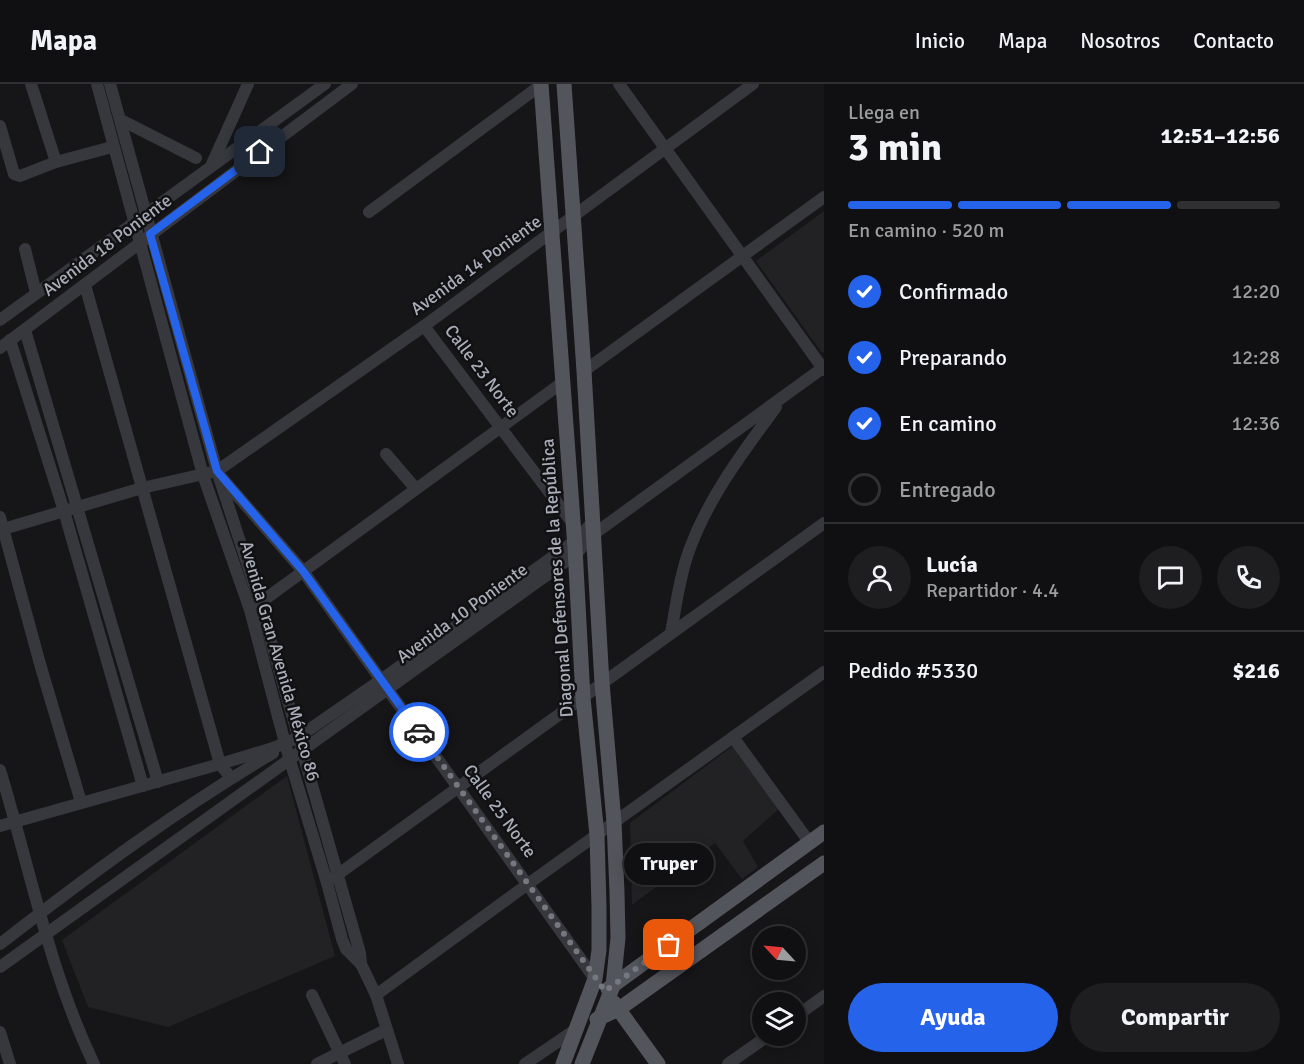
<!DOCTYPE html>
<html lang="es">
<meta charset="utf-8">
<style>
:root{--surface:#101012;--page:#1e1e20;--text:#f1f3f6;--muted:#9c9d9f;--line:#303032;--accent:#2563eb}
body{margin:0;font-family:Signika,sans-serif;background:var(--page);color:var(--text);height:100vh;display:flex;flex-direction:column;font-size:22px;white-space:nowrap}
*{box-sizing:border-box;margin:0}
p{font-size:20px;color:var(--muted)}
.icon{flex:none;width:33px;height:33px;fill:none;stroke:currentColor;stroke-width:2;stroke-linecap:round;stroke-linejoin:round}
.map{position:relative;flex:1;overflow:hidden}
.drawer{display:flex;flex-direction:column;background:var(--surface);width:480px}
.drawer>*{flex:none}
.needle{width:39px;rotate:296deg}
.fabs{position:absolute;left:752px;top:842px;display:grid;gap:12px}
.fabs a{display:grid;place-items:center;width:54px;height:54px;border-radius:50%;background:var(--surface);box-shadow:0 3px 15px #0003,0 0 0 2px var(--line);font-size:30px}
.pin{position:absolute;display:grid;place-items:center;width:51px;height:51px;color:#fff;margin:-26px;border-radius:12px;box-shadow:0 3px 9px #0006}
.courier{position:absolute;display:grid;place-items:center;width:60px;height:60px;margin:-30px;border:4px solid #2563eb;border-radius:50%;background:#fff;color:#222;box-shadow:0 2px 8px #0007}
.bubble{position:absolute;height:42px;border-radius:21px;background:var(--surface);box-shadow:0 3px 15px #0003,0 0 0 2px var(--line);font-size:20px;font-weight:800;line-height:42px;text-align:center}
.summary em{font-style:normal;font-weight:800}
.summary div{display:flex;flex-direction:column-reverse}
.summary{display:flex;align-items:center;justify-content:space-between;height:102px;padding:0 24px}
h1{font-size:39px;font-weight:800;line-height:45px}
.bar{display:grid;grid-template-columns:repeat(4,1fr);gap:9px 6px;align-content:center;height:72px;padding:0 24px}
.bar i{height:8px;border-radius:4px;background:var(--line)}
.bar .current{background:var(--accent)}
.bar p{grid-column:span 4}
.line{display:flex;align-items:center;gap:15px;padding:0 24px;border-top:2px solid var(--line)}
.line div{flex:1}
.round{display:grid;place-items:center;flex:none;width:63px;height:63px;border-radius:32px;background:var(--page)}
ol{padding:0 24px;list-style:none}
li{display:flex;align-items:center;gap:18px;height:66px}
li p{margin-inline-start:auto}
li .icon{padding:6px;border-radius:50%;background:var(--accent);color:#fff;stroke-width:4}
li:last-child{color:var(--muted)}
li i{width:33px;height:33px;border:3px solid var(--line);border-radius:50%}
.button{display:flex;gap:12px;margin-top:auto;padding:12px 24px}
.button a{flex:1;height:69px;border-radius:36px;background:var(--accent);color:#fff;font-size:24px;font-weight:800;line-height:69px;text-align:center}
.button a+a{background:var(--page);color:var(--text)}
header{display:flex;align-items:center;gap:36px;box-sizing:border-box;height:84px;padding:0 30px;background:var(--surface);border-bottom:2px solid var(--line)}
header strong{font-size:28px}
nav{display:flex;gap:33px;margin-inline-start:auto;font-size:21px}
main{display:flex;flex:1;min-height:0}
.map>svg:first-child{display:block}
.built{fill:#222225}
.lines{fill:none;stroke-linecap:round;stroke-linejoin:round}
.minor{stroke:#37383d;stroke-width:12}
.major{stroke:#53555c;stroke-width:15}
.done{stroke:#757880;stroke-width:6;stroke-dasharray:0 10.8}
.route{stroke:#2563eb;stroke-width:8}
.labels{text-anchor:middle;stroke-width:5;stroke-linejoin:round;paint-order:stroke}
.street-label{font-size:18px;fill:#a8adb8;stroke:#111113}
</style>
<header>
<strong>Mapa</strong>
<nav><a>Inicio</a><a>Mapa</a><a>Nosotros</a><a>Contacto</a></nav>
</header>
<main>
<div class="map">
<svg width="824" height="980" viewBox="0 0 824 980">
<rect width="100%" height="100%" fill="#161618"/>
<g class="built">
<polygon points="824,127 824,268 822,269 756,177"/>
<polygon points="734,661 781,723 743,757 758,783 742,795 715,759 632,821 630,739"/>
<polygon points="287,692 335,872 168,943 88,923 62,856"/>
</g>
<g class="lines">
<g class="minor">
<polyline points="31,0 56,78"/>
<polyline points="97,0 203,391 250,526 286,663 327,799 342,855 346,865 361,880"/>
<polyline points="110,0 217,387 260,519 360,869 361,880 376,911 398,980"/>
<polyline points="619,0 824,286"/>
<polyline points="121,36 196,74"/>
<polyline points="0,42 14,90 20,92 56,78 112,63"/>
<polyline points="212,80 248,0"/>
<polyline points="369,128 541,1"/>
<polyline points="25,165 36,209"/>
<polyline points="85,201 220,680 231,694"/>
<polyline points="0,236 325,0"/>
<polyline points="424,242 574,441"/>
<polyline points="25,246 158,698"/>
<polyline points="10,256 64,427 143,702"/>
<polyline points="0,264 352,0"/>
<polyline points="584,287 824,113"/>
<polyline points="386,370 416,405"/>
<polyline points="221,393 303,487 595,895"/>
<polyline points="0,433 40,580 81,718"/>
<polyline points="0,446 142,404 217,387 424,242 753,0"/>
<polyline points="253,524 563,298"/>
<path d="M671 549C676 521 680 491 690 464 710 411 743 368 776 323"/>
<polyline points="733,653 810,759"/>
<path d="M0 686C30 784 49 887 94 980"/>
<polyline points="0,742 220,680 273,664 297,654 381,596 575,457 593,438"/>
<polyline points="333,794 824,439"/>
<path d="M0 860C88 792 178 725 273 669"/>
<polyline points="0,883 576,470 594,450 824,283"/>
<polyline points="312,911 345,980"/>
<polyline points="376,911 528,800 824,588"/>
<polyline points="795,933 824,912"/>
<polyline points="0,948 10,980"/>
<polyline points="317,980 386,946"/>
<polyline points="525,980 578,944"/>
<polyline points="728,980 769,951"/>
</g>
<g class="major">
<polyline points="541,0 575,464 583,614 597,751 599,823 599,866 595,895 563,980"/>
<polyline points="564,0 584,287 602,599 614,738 617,808 618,854 613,902 582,980"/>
<polyline points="608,905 824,748"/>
<polyline points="614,919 658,980"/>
<polyline points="597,935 619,925 824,779"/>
</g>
</g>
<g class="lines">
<polyline class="done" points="419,648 605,907 669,861"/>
<polyline class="route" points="260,68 150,150 217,387 303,487 419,648"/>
</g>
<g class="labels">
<g class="street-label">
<text transform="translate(107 161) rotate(-37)" y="6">Avenida 18 Poniente</text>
<text transform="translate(476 181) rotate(-36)" y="6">Avenida 14 Poniente</text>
<text transform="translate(482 287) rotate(53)" y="6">Calle 23 Norte</text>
<text transform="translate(557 494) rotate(-94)" y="6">Diagonal Defensores de la República</text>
<text transform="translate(462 529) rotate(-36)" y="6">Avenida 10 Poniente</text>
<text transform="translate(280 577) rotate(74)" y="6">Avenida Gran Avenida México 86</text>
<text transform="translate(500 727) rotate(54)" y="6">Calle 25 Norte</text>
</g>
</g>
</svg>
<div class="fabs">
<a><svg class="needle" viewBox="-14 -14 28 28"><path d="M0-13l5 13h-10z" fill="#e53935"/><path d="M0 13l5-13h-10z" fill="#9c9d9f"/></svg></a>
<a><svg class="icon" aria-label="layers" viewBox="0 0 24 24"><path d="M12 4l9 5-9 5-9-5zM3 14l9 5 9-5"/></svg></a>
</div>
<div class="pin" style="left:669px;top:861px;background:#ea580c"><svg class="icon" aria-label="bag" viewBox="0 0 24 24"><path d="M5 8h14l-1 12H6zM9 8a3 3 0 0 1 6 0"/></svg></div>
<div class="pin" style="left:260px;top:68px;background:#1f2937"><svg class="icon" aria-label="home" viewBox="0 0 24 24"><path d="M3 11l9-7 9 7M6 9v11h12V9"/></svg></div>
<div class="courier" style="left:419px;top:648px"><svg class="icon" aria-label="car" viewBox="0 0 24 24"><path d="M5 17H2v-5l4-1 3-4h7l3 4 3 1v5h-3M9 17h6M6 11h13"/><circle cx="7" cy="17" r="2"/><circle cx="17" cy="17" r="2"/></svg></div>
<div class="bubble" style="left:624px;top:759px;width:90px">Truper</div>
</div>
<section class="drawer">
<div class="summary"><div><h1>3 min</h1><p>Llega en</p></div><em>12:51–12:56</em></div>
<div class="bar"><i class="current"></i><i class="current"></i><i class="current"></i><i></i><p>En camino · 520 m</p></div>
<ol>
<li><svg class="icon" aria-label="check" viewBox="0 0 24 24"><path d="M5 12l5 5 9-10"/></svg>Confirmado<p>12:20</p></li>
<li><svg class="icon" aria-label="check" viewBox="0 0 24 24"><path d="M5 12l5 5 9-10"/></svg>Preparando<p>12:28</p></li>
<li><svg class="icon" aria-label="check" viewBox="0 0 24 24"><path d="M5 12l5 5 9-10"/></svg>En camino<p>12:36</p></li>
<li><i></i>Entregado</li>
</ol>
<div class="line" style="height:108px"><a class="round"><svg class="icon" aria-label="person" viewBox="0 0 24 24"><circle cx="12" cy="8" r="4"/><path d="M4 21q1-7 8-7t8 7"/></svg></a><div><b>Lucía</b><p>Repartidor · 4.4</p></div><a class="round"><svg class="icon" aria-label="chat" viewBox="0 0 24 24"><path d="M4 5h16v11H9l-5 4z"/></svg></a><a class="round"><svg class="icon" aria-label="phone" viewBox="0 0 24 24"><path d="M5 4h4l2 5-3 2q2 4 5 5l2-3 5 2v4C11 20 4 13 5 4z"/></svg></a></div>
<div class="line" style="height:78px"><div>Pedido #5330</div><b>$216</b></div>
<div class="button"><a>Ayuda</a><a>Compartir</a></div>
</section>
</main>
